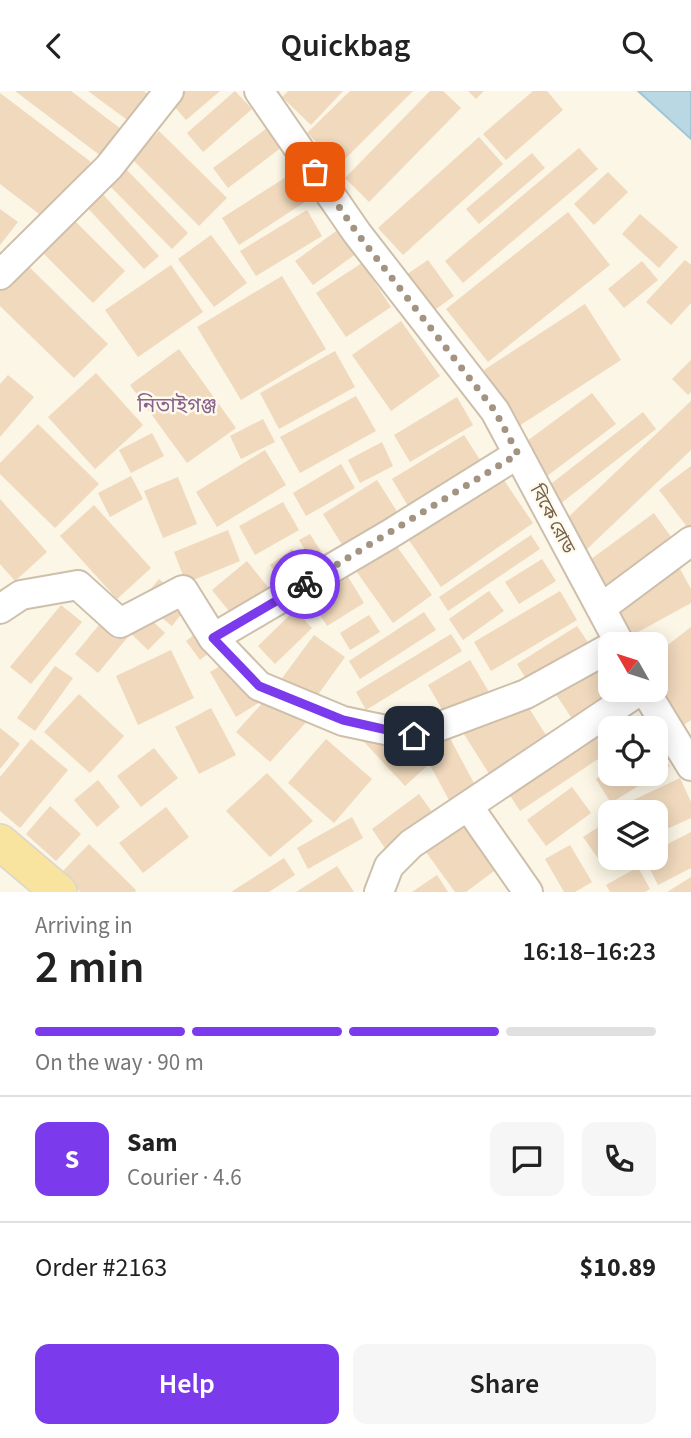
<!DOCTYPE html>
<meta charset="utf-8">
<style>
:root{--surface:#fff;--page:#f6f6f6;--text:#222;--muted:#767676;--line:#e0e0e0;--accent:#7c3aed}
body{margin:0;font-family:"Source Sans 3","Noto Sans Bengali",sans-serif;background:var(--page);color:var(--text);height:100vh;display:flex;flex-direction:column;font-size:26px;white-space:nowrap}
*{box-sizing:border-box;margin:0}
p{font-size:23px;color:var(--muted)}
.icon{flex:none;width:38px;height:38px;fill:none;stroke:currentColor;stroke-width:2;stroke-linecap:round;stroke-linejoin:round}
.map{position:relative;height:801px;overflow:hidden}
.drawer{display:flex;flex-direction:column;background:var(--surface);flex:1}
.drawer>*{flex:none}
.needle{width:46px;rotate:309deg}
.tools{position:absolute;left:598px;top:541px;display:grid;gap:14px}
.tools a{display:grid;place-items:center;width:70px;height:70px;border-radius:14px;background:var(--surface);box-shadow:0 4px 18px #0003;font-size:35px}
.pin{position:absolute;display:grid;place-items:center;width:60px;height:60px;color:#fff;margin:-30px;border-radius:14px;box-shadow:0 4px 10px #0006}
.courier{position:absolute;display:grid;place-items:center;width:70px;height:70px;margin:-35px;border:5px solid #7c3aed;border-radius:50%;background:#fff;color:#222;box-shadow:0 2px 9px #0007}
.head em{font-style:normal;font-weight:600}
.head div{display:flex;flex-direction:column-reverse}
.head{display:flex;align-items:center;justify-content:space-between;height:119px;padding:0 35px}
h1{font-size:46px;font-weight:600;line-height:52px}
.bar{display:grid;grid-template-columns:repeat(4,1fr);gap:10px 7px;align-content:center;height:84px;padding:0 35px}
.bar i{height:9px;border-radius:5px;background:var(--line)}
.bar .active{background:var(--accent)}
.bar p{grid-column:span 4}
.line{display:flex;align-items:center;gap:18px;padding:0 35px;border-top:2px solid var(--line)}
.line div{flex:1}
.round{display:grid;place-items:center;flex:none;width:74px;height:74px;border-radius:14px;background:var(--page)}
.primary-button{display:flex;gap:14px;margin-top:auto;padding:14px 35px}
.primary-button a{flex:1;height:80px;border-radius:14px;background:var(--accent);color:#fff;font-size:28px;font-weight:600;line-height:80px;text-align:center}
.primary-button a+a{background:var(--page);color:var(--text)}
header{display:flex;justify-content:space-between;align-items:center;height:91px;padding:0 35px;background:var(--surface);font-size:32px;font-weight:600}
.map>svg:first-child{display:block}
.water{fill:#bad7e4;stroke:#a0c5d6;stroke-width:2}
.building{fill:#f0d9bd}
.lines{fill:none;stroke-linecap:round;stroke-linejoin:round}
.minor-casing{stroke:#cdbfab;stroke-width:32}
.major-casing{stroke:#dbd5d0;stroke-width:38}
.minor{stroke:#fff;stroke-width:28}
.major{stroke:#f8e49f;stroke-width:35}
.done{stroke:#a39481;stroke-width:7;stroke-dasharray:0 12.6}
.route{stroke:#7c3aed;stroke-width:9}
.labels{text-anchor:middle;stroke-width:5;stroke-linejoin:round;paint-order:stroke}
.street-label{font-size:18px;fill:#735f4b;stroke:#fefaeb}
.quarter-label{font-size:21px;fill:#88638f;stroke:#fefaeb}
</style>
<header><svg class="icon" aria-label="back" viewBox="0 0 24 24"><path d="M15 5l-7 7 7 7"/></svg>Quickbag<svg class="icon" aria-label="search" viewBox="0 0 24 24"><circle cx="10" cy="10" r="6"/><path d="M15 15l6 6"/></svg></header>
<div class="map">
<svg width="691" height="801" viewBox="0 0 691 801">
<rect width="100%" height="100%" fill="#fbf6e5"/>
<polygon class="water" points="638,0 691,0 691,48"/>
<g class="building">
<polygon points="15,0 71,0 121,38 101,65"/>
<polygon points="88,0 144,0 150,5 130,31"/>
<polygon points="178,0 220,0 186,29 168,8"/>
<polygon points="235,0 252,18 203,61 187,42"/>
<polygon points="288,0 343,0 311,34 282,6"/>
<polygon points="350,0 413,0 339,74 307,42"/>
<polygon points="430,0 443,0 461,17 369,111 345,87"/>
<polygon points="468,0 484,0 476,8"/>
<polygon points="533,0 547,0 563,19 506,69 483,43"/>
<polygon points="0,2 91,71 47,129 0,93"/>
<polygon points="267,37 282,56 228,97 213,77"/>
<polygon points="159,40 227,107 199,135 132,68"/>
<polygon points="479,46 503,73 403,164 378,137"/>
<polygon points="579,57 598,78 463,192 445,170"/>
<polygon points="532,62 545,77 479,133 466,118"/>
<polygon points="124,76 188,142 172,158 107,92"/>
<polygon points="294,81 311,107 239,154 222,127"/>
<polygon points="608,81 628,101 594,134 574,113"/>
<polygon points="99,99 159,165 144,178 84,113"/>
<polygon points="0,118 18,131 0,154"/>
<polygon points="307,119 322,145 256,185 240,160"/>
<polygon points="568,121 610,174 488,271 446,218"/>
<polygon points="640,123 678,156 659,177 622,143"/>
<polygon points="72,127 125,180 93,212 40,159"/>
<polygon points="339,138 357,162 313,194 295,170"/>
<polygon points="211,144 247,192 214,216 178,168"/>
<polygon points="428,169 454,205 429,223 403,186"/>
<polygon points="685,169 691,174 691,212 671,234 646,211"/>
<polygon points="642,170 658,189 624,217 608,198"/>
<polygon points="362,172 391,216 346,246 316,202"/>
<polygon points="26,173 108,253 74,287 0,215 0,200"/>
<polygon points="171,174 203,221 138,266 105,219"/>
<polygon points="282,185 326,258 241,309 197,236"/>
<polygon points="585,213 621,269 519,335 484,279"/>
<polygon points="401,230 440,285 391,320 352,264"/>
<polygon points="179,258 236,337 187,372 130,294"/>
<polygon points="335,260 355,296 279,338 260,302"/>
<polygon points="691,269 691,301 688,304 672,288"/>
<polygon points="96,282 143,334 95,378 48,326"/>
<polygon points="8,284 34,306 0,346 0,293"/>
<polygon points="592,302 616,333 547,385 523,353"/>
<polygon points="356,305 376,340 300,382 280,346"/>
<polygon points="457,306 473,334 410,371 394,344"/>
<polygon points="691,310 691,359 586,459 561,433"/>
<polygon points="643,321 656,338 560,413 547,396"/>
<polygon points="263,328 275,351 241,368 230,345"/>
<polygon points="38,333 99,393 55,437 0,383 0,372"/>
<polygon points="152,342 164,365 131,382 119,359"/>
<polygon points="464,344 484,375 411,420 392,388"/>
<polygon points="382,351 393,375 360,392 348,369"/>
<polygon points="265,359 286,394 217,436 196,401"/>
<polygon points="341,373 355,397 306,425 293,402"/>
<polygon points="691,375 691,441 659,399"/>
<polygon points="495,376 533,432 441,496 402,439"/>
<polygon points="131,385 143,408 110,426 98,402"/>
<polygon points="178,386 197,433 163,447 144,400"/>
<polygon points="377,389 403,430 349,465 323,423"/>
<polygon points="0,408 47,461 15,490 0,473"/>
<polygon points="283,411 299,439 255,464 239,435"/>
<polygon points="94,414 151,477 117,508 60,445"/>
<polygon points="654,422 676,453 605,504 583,474"/>
<polygon points="228,439 240,470 186,492 174,461"/>
<polygon points="310,443 325,467 314,474 299,449"/>
<polygon points="531,444 540,458 448,520 439,506"/>
<polygon points="392,449 432,504 393,532 354,477"/>
<polygon points="292,458 306,477 284,494 270,474"/>
<polygon points="542,468 556,490 519,513 505,491"/>
<polygon points="247,470 271,500 236,529 212,499"/>
<polygon points="339,471 364,512 327,535 302,495"/>
<polygon points="680,478 691,498 691,512 629,546 613,516"/>
<polygon points="159,488 189,513 172,535 141,510"/>
<polygon points="489,500 504,520 463,549 449,528"/>
<polygon points="560,500 577,529 491,580 474,551"/>
<polygon points="61,514 82,531 31,593 10,576"/>
<polygon points="137,515 165,542 148,559 120,532"/>
<polygon points="295,519 312,537 275,573 258,555"/>
<polygon points="424,521 436,539 360,588 349,570"/>
<polygon points="369,524 380,541 350,559 340,542"/>
<polygon points="104,528 127,547 98,582 75,563"/>
<polygon points="215,528 229,546 200,569 186,550"/>
<polygon points="577,535 589,553 528,591 517,573"/>
<polygon points="691,536 691,629 682,635 656,598 656,563"/>
<polygon points="451,543 462,560 366,619 356,601"/>
<polygon points="314,544 345,566 312,612 280,590"/>
<polygon points="171,559 194,607 138,634 116,585"/>
<polygon points="601,559 611,575 611,598 627,598 575,632 549,593"/>
<polygon points="235,566 260,611 236,626 210,581"/>
<polygon points="470,569 492,606 450,632 428,594"/>
<polygon points="55,575 73,587 35,640 17,627"/>
<polygon points="276,597 310,627 270,671 236,641"/>
<polygon points="79,603 124,645 90,682 44,641"/>
<polygon points="520,603 551,652 493,689 462,640"/>
<polygon points="211,617 236,664 199,683 175,636"/>
<polygon points="377,621 427,675 405,695 355,641"/>
<polygon points="444,636 476,696 450,711 417,650"/>
<polygon points="0,637 20,653 0,678"/>
<polygon points="599,643 610,660 520,720 509,703"/>
<polygon points="31,648 68,679 20,737 0,720 0,686"/>
<polygon points="326,648 372,688 334,732 288,692"/>
<polygon points="656,653 670,675 611,712 596,688 611,678 611,682 656,682"/>
<polygon points="154,657 178,687 141,716 117,685"/>
<polygon points="267,682 313,730 270,766 226,720"/>
<polygon points="680,687 691,711 691,727 656,743 656,721 631,721 627,712"/>
<polygon points="98,689 120,716 97,736 74,709"/>
<polygon points="572,696 591,722 546,755 527,729"/>
<polygon points="419,703 435,725 387,760 372,738"/>
<polygon points="50,715 81,743 56,770 26,743"/>
<polygon points="166,716 189,746 143,782 119,752"/>
<polygon points="352,726 363,747 308,778 297,757"/>
<polygon points="611,728 611,767 602,773 583,746"/>
<polygon points="465,731 498,777 466,801 455,801 426,761"/>
<polygon points="691,741 691,777 658,794 644,766 656,766 656,759"/>
<polygon points="89,753 136,799 135,801 80,801 61,782"/>
<polygon points="570,754 592,791 575,801 564,801 545,768"/>
<polygon points="284,767 295,784 269,801 231,801"/>
<polygon points="337,775 354,801 296,801"/>
<polygon points="638,776 650,798 645,801 610,801 606,794"/>
<polygon points="437,784 448,801 412,801"/>
<polygon points="691,786 691,801 667,801"/>
</g>
<g class="lines">
<g class="minor-casing">
<g id="minor">
<polyline points="259,0 357,142 495,320 620,553"/>
<polyline points="0,184 109,76 169,0"/>
<polyline points="601,517 691,450"/>
<polyline points="0,518 21,504 78,494 120,532 183,499 213,547 390,443 518,363"/>
<polyline points="213,547 259,595 343,630 414,645 526,603 611,556"/>
<polyline points="644,598 691,675"/>
<polyline points="468,715 528,801"/>
<polyline points="379,801 389,775 411,753 642,598"/>
</g>
</g>
<g class="major-casing">
<polyline id="major" points="0,751 59,801"/>
</g>
<use href="#minor" class="minor"/>
<use href="#major" class="major"/>
</g>
<g class="lines">
<polyline class="done" points="305,493 518,363 495,320 357,142 315,81"/>
<polyline class="route" points="305,493 213,547 259,595 343,629 414,645"/>
</g>
<g class="labels">
<g class="street-label">
<text transform="translate(553 428) rotate(62)" y="6">বিকে রোড</text>
</g>
<g class="quarter-label">
<text x="177" y="321">নিতাইগঞ্জ</text>
</g>
</g>
</svg>
<div class="tools">
<a><svg class="needle" viewBox="-14 -14 28 28"><path d="M0-13l5 13h-10z" fill="#e53935"/><path d="M0 13l5-13h-10z" fill="#767676"/></svg></a>
<a><svg class="icon" aria-label="locate" viewBox="0 0 24 24"><circle cx="12" cy="12" r="6"/><path d="M12 2v4M12 18v4M2 12h4M18 12h4"/></svg></a>
<a><svg class="icon" aria-label="layers" viewBox="0 0 24 24"><path d="M12 4l9 5-9 5-9-5zM3 14l9 5 9-5"/></svg></a>
</div>
<div class="pin" style="left:315px;top:81px;background:#ea580c"><svg class="icon" aria-label="bag" viewBox="0 0 24 24"><path d="M5 8h14l-1 12H6zM9 8a3 3 0 0 1 6 0"/></svg></div>
<div class="pin" style="left:414px;top:645px;background:#1f2937"><svg class="icon" aria-label="home" viewBox="0 0 24 24"><path d="M3 11l9-7 9 7M6 9v11h12V9"/></svg></div>
<div class="courier" style="left:305px;top:493px"><svg class="icon" aria-label="bike" viewBox="0 0 24 24"><circle cx="6" cy="16" r="4"/><circle cx="18" cy="16" r="4"/><path d="M6 16l4-8h5l3 8M10 8l3 8H6M13 5h3"/></svg></div>
</div>
<section class="drawer">
<div class="head"><div><h1>2 min</h1><p>Arriving in</p></div><em>16:18–16:23</em></div>
<div class="bar"><i class="active"></i><i class="active"></i><i class="active"></i><i></i><p>On the way · 90 m</p></div>
<div class="line" style="height:126px"><b class="round" style="background:var(--accent);color:#fff">S</b><div><b>Sam</b><p>Courier · 4.6</p></div><a class="round"><svg class="icon" aria-label="chat" viewBox="0 0 24 24"><path d="M4 5h16v11H9l-5 4z"/></svg></a><a class="round"><svg class="icon" aria-label="phone" viewBox="0 0 24 24"><path d="M5 4h4l2 5-3 2q2 4 5 5l2-3 5 2v4C11 20 4 13 5 4z"/></svg></a></div>
<div class="line" style="height:91px"><div>Order #2163</div><b>$10.89</b></div>
<div class="primary-button"><a>Help</a><a>Share</a></div>
</section>
